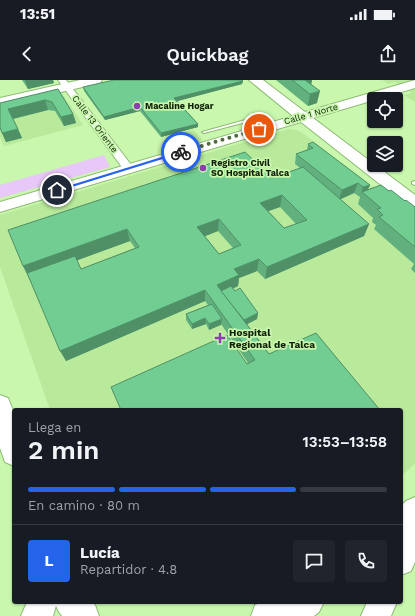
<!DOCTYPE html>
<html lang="es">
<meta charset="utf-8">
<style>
:root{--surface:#171b24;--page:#20242c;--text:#f1f3f6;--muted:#9ea1a6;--line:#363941;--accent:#2563eb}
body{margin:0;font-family:"Work Sans",sans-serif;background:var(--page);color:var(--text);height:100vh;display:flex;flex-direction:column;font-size:15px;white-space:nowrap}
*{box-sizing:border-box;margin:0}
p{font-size:13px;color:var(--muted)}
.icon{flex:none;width:22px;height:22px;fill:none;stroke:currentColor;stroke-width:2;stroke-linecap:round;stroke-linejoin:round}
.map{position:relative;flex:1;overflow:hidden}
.side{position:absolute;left:12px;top:328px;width:391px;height:196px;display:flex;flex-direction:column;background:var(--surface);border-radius:4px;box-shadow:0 1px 3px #0004}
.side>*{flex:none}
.controls{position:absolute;left:367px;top:12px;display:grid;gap:8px}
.controls a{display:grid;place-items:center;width:36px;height:36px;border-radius:4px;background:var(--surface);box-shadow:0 1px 3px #0004;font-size:20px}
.pin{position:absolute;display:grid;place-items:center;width:34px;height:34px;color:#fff;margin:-17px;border:2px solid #fff;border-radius:50%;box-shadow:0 1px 4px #0007}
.courier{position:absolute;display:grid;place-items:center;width:40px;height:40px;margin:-20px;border:3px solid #2563eb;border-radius:50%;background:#fff;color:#222;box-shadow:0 1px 5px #0007}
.headline em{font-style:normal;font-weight:600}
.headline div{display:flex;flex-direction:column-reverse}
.headline{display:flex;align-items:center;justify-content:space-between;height:68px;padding:0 16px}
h1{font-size:26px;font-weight:600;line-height:30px}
.bar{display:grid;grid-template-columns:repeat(4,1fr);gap:6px 4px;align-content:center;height:48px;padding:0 16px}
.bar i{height:5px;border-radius:3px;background:var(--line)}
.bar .selected{background:var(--accent)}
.bar p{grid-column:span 4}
.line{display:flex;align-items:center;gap:10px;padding:0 16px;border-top:1px solid var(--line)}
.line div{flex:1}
.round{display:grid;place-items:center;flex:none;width:42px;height:42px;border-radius:4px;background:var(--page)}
.status{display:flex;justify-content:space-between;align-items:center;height:28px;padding:0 20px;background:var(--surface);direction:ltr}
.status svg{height:11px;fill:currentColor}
header{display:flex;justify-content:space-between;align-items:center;height:52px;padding:0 16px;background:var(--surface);font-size:18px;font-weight:600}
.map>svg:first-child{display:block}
.built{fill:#b9ea9b}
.green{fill:#e8c8f8}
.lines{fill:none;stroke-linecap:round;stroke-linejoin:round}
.lane-casing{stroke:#8eba74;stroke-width:2}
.street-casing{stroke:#8eba74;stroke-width:2}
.secondary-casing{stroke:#8eba74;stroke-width:2}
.primary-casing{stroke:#8eba74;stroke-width:2}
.lane{fill:#fff;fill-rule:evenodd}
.street{fill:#fff;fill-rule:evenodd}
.secondary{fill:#fff;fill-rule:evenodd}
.primary{fill:#fff;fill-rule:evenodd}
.wall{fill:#61b07e;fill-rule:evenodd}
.shaded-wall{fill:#4f9066}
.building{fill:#71cd92;stroke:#4f9066;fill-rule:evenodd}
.route{fill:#2563eb}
.done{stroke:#506b40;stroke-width:4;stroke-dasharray:0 7.2}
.poi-dot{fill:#8e3faf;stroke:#c8f7ad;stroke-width:1.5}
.labels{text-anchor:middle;stroke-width:3.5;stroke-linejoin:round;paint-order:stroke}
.far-poi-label{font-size:9px;font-weight:bold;fill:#102005;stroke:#c8f7ad;text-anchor:start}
.far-street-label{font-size:9px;fill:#102005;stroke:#c8f7ad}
.poi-label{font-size:10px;font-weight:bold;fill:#102005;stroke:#c8f7ad;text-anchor:start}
</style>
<div class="status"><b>13:51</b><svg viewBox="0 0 49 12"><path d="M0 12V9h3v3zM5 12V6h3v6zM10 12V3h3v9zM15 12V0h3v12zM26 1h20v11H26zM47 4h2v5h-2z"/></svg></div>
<header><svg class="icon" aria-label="back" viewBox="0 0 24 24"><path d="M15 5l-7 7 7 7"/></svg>Quickbag<svg class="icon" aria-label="share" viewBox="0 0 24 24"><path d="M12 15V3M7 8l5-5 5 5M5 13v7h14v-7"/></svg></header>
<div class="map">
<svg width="415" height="536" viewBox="0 0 415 536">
<rect width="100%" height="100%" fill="#c8f7ad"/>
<g class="built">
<polygon points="382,0 415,0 415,22 404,15 412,13 395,2 388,4"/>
<polygon points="64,16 83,45 4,66 0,57 0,32"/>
<polygon points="288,49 297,50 304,54 415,139 415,383 401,397 401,330 50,330 0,187 0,135"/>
<polygon points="193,50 203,60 175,68 166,57"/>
</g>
<polygon class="green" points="104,75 110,87 0,118 0,105"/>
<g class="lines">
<g class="lane-casing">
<g id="lane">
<polygon points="263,35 275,44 275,46 271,46 262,38 204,53 202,52"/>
<polygon points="415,101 415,105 412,104 412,102"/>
</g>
</g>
<g class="street-casing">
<polygon id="street" points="58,0 66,0 132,86 133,88 132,90 124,90"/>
</g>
<g class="secondary-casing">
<g id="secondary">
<polygon points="80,0 102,0 100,3 0,26 0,18"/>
<polygon points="249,0 263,0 305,32 415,0 415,8 313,38 415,115 415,128 409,127 301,42 0,132 0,122 293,36"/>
<polygon points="0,315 8,318 14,333 14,386 5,382 0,368"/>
<polygon points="415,417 415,482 411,491 401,495 401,426 406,421"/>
<polygon points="54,522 91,522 95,525 99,536 62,536 59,532"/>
<polygon points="264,522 324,522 319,532 314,536 251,536 255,525"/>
<polygon points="367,522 397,522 391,536 361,536"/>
</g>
</g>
<g class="primary-casing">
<polygon id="primary" points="27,522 57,522 53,536 21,536"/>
</g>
<use href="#lane" class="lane"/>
<use href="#street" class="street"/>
<use href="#secondary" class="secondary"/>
<use href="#primary" class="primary"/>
</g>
<g class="wall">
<polygon points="22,0 53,0 54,3 28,9"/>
<polygon points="276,0 312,0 311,5 317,23 308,26"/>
<polygon points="243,1 242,4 177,21 198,44 198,47 161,57 140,31 105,40 84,11 83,7"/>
<polygon points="58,9 73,34 76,43 64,46 55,31 48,30 13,39 22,58 6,62 0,48 0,23"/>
<path d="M308 64 368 110 389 111 415 127V193L411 189 414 184 374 149 376 145 372 142 373 138 358 124 360 117 354 113 340 119 369 144 364 156 265 199 257 191 239 198 238 206 233 209 258 233 257 239 247 244 269 274 247 284 248 283 221 244 209 250 206 244 192 249 186 240V234L208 225 205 221 66 281 29 197 23 186 300 88 295 84 296 74 307 70ZM280 127 296 144 284 148 268 131ZM218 151 233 168 219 174 205 156ZM130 161 135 168 81 189 77 180Z"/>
</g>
<g class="shaded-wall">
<polygon points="25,0 53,0 54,3 28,9"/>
<polygon points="299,0 312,0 311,5"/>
<polygon points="243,1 242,4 174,22 174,18"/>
<polygon points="320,11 317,23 308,26 310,14"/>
<polygon points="45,20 48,30 12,39 8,29"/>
<polygon points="140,27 140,31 105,40 104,37"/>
<polygon points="73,34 76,43 64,46 61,37"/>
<polygon points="198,44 198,47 161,57 161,53"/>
<polygon points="18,49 22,58 6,62 2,53"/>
<polygon points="358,103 354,113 339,120 342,110"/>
<polygon points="370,105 366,114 362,112 360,117 363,107"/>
<polygon points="282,115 280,127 258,135 260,123"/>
<polygon points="219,139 218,151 198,159 197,147"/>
<polygon points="369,144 364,156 265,199 267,187"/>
<polygon points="127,149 130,161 29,198 23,186"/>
<polygon points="259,179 257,191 239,198 238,206 220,214 217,205 234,189"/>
<polygon points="205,210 205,221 66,281 60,271"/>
<polygon points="258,233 257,239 240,248 241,242"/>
<polygon points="205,238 206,244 192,249 192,244"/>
<polygon points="222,239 221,245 209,250 209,244"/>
</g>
<g class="building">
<polygon points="114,0 242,0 243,1 174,18 198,44 161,53 140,27 104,37 83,7"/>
<polygon points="292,0 305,0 320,11 310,14"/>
<polygon points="58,9 73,34 61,37 52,22 45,20 8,29 18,49 2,53 0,47 0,23"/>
<polygon points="313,62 370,105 363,107 358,103 342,110 296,74 313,68 308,64"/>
<path d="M245 72 272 98 303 87 369 144 267 187 259 179 234 189 239 195 217 205 269 274 316 253 380 330H121L111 307 227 255 247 284 255 280 205 210 60 271 27 193 75 176 81 189 139 167 127 149 23 186 8 150ZM282 115 307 140 284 148 260 123ZM219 139 241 165 219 174 197 147Z"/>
<polygon points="381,105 389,111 391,110 405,121 406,120 415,127 415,167 379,137 383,135 377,129 381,128 362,112"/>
<polygon points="231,206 235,211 240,208 258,233 244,240 221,211"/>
<polygon points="212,224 222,239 209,244 205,238 192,244 186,234"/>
</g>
<polygon class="route" points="181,71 182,73 59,111 55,110"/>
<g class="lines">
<polyline class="done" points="181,72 259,49"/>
</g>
<g class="poi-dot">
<circle cx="137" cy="26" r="4"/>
<circle cx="203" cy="88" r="4"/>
<path d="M218 252h4v4h4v4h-4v4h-4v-4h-4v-4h4z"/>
</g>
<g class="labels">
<g class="far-poi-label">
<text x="145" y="29">Macaline Hogar</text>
<text x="211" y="86">Registro Civil<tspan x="211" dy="10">SO Hospital Talca</tspan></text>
</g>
<g class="far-street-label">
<text transform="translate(311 34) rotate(-16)" y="3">Calle 1 Norte</text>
<text transform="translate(95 44) rotate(53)" y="3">Calle 13 Oriente</text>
</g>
<g class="poi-label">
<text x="229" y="256">Hospital<tspan x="229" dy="12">Regional de Talca</tspan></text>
</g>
</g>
</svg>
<div class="controls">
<a><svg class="icon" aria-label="locate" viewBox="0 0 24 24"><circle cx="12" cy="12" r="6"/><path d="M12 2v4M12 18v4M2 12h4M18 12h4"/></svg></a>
<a><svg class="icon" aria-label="layers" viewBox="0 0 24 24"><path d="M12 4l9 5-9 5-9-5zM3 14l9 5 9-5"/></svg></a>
</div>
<div class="pin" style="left:259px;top:49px;background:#ea580c"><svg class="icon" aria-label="bag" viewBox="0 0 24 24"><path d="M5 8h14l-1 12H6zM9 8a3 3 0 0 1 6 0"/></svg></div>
<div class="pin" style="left:57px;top:110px;background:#1f2937"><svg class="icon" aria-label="home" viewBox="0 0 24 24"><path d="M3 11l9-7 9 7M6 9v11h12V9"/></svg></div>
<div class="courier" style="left:181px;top:72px"><svg class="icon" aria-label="bike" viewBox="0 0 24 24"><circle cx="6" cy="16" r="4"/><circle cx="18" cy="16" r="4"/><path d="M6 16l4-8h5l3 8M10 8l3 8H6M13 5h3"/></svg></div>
<section class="side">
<div class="headline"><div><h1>2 min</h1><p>Llega en</p></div><em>13:53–13:58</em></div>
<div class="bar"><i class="selected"></i><i class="selected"></i><i class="selected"></i><i></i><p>En camino · 80 m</p></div>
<div class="line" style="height:72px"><b class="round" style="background:var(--accent);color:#fff">L</b><div><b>Lucía</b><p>Repartidor · 4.8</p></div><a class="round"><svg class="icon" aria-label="chat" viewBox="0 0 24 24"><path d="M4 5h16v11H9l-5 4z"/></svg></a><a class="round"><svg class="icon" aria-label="phone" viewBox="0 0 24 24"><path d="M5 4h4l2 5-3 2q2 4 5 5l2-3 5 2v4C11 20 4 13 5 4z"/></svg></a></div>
</section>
</div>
